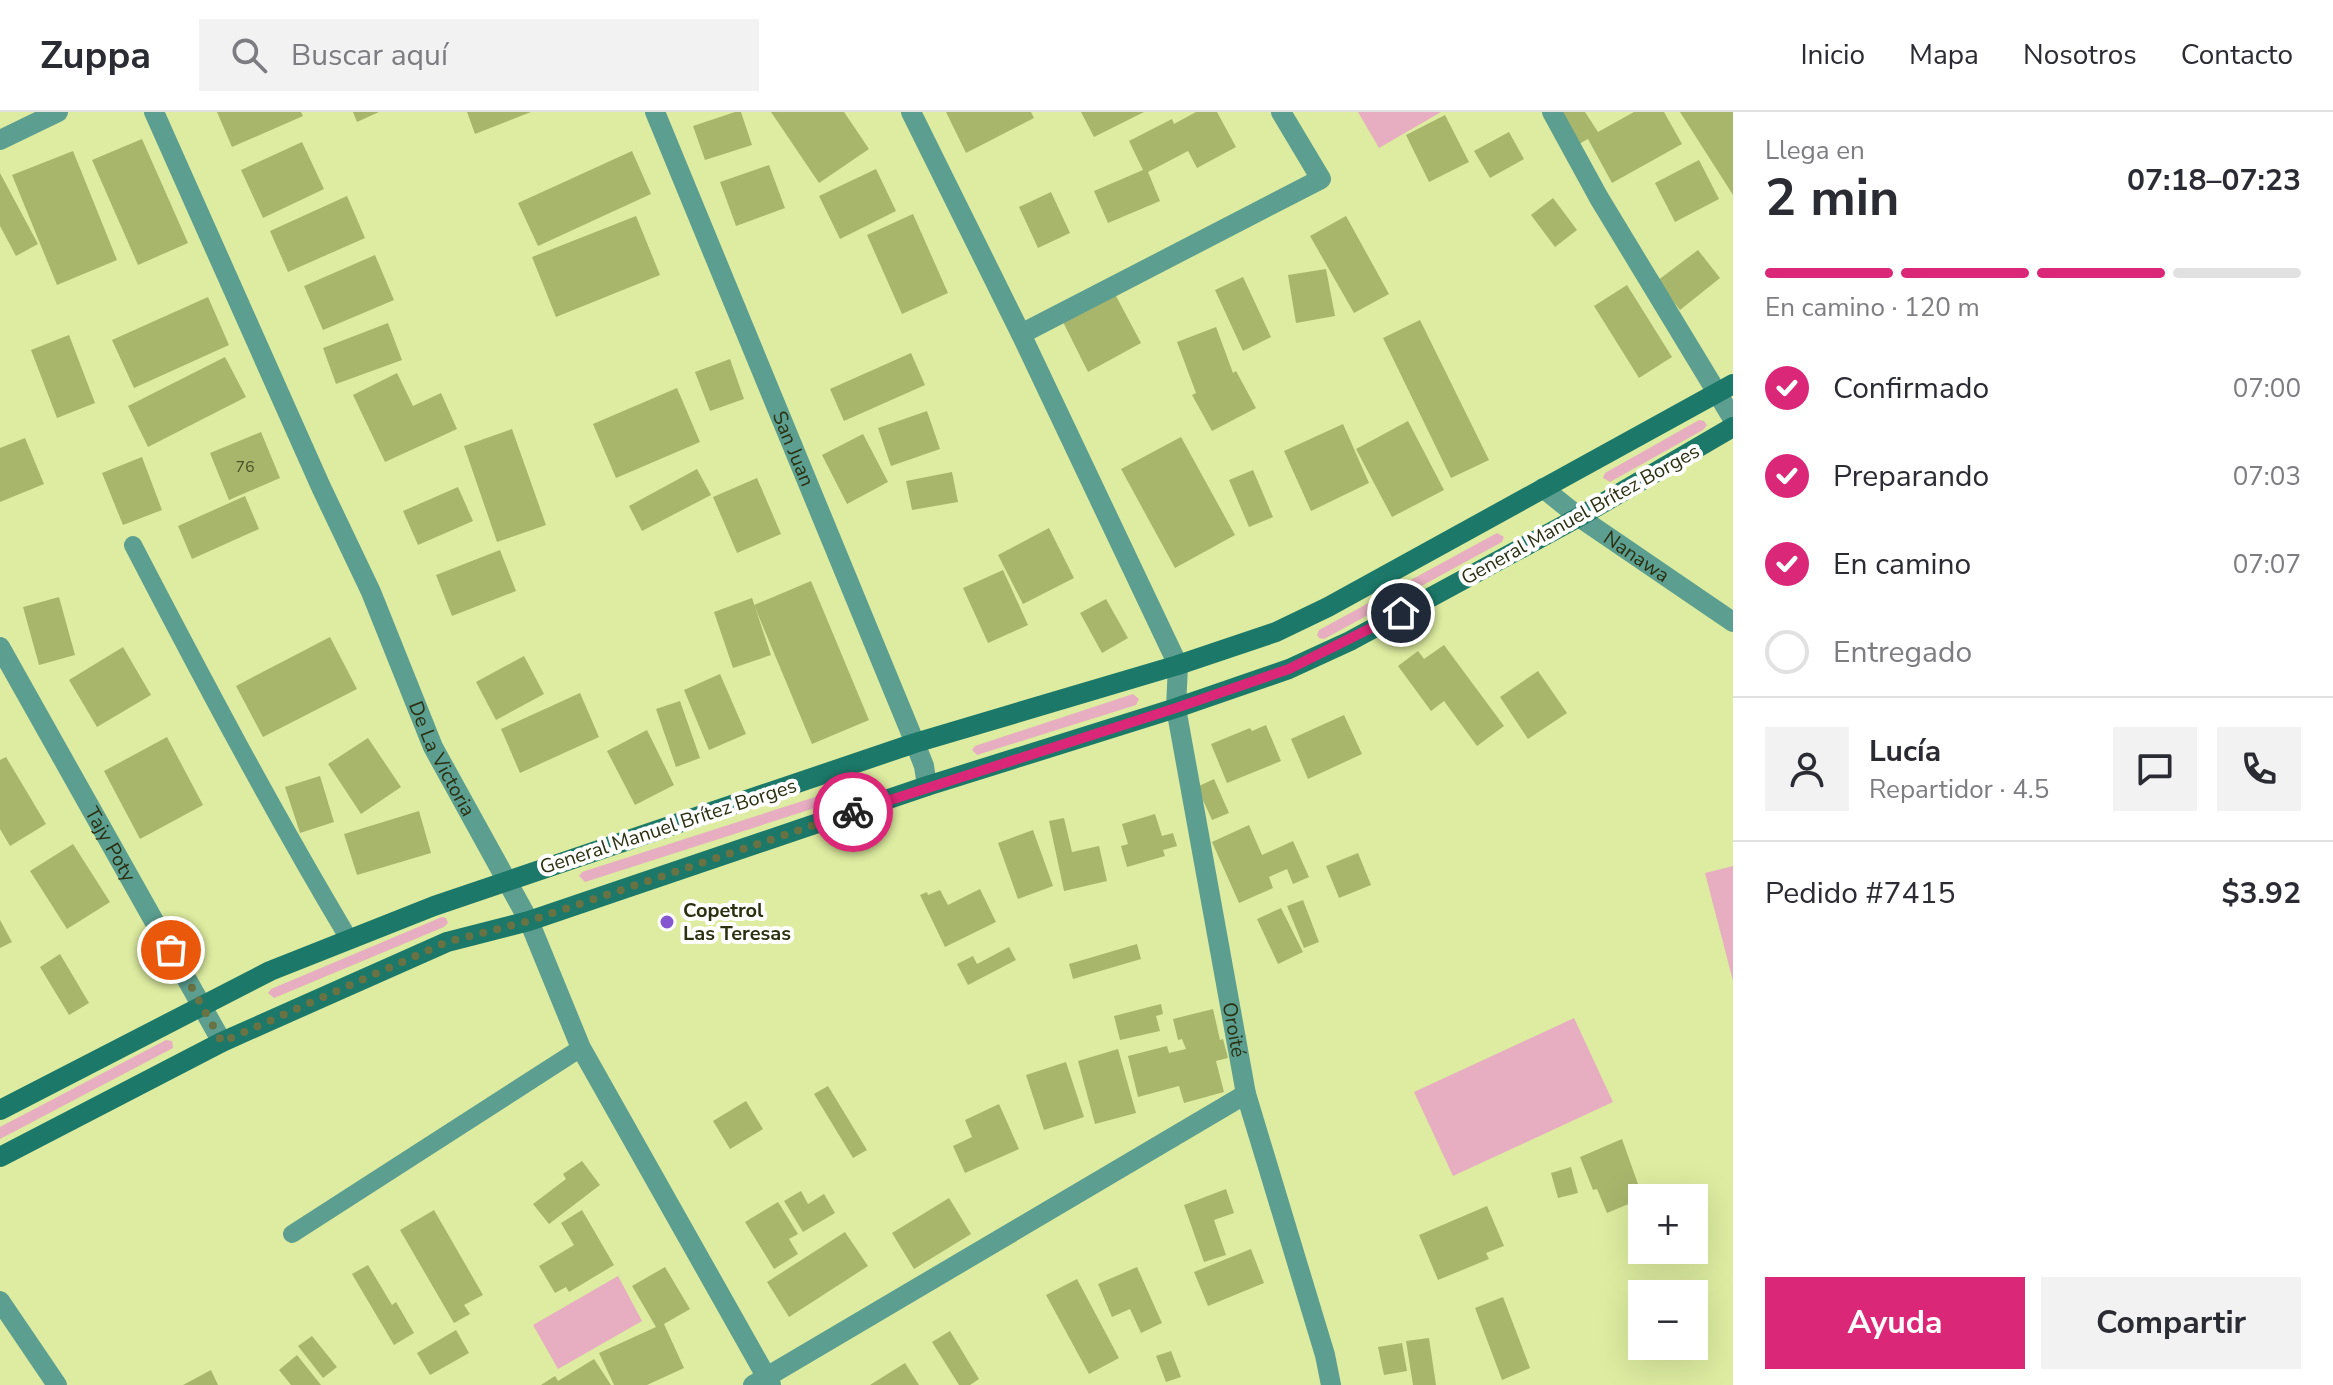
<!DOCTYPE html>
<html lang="es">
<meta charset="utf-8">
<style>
:root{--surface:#fff;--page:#f2f2f3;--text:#2b2b33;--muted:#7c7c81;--line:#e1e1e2;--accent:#db2777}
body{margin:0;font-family:"Nunito Sans",sans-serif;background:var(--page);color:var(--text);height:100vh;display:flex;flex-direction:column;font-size:30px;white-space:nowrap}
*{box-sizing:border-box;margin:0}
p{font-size:26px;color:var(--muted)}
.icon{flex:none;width:44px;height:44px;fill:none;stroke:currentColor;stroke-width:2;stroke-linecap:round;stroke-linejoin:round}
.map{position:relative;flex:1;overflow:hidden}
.details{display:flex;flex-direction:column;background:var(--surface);width:600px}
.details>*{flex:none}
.tools{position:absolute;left:1628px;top:1072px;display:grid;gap:16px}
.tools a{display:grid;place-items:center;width:80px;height:80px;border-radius:0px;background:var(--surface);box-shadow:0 8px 32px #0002;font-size:40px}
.pin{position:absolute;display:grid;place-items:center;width:68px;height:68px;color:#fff;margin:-34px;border:4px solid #fff;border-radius:50%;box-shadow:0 2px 8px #0007}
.courier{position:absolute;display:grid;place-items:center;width:80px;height:80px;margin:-40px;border:6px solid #db2777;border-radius:50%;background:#fff;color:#222;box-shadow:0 2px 10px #0007}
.summary em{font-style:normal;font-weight:700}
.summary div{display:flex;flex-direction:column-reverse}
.summary{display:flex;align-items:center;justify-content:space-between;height:136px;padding:0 32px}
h1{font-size:52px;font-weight:700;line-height:60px}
.bar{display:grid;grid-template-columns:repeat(4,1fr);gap:12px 8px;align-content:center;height:96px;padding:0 32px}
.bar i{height:10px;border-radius:6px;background:var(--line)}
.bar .current{background:var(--accent)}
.bar p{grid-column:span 4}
.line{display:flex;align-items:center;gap:20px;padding:0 32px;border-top:2px solid var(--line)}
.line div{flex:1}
.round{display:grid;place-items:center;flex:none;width:84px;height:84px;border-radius:0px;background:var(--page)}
ol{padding:0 32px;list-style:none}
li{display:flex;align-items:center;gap:24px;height:88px}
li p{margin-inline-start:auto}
li .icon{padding:8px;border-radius:50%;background:var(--accent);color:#fff;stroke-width:4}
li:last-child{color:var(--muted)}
li i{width:44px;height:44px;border:4px solid var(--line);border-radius:50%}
.cta{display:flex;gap:16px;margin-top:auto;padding:16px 32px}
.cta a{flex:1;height:92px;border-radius:0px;background:var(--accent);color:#fff;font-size:32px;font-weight:700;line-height:92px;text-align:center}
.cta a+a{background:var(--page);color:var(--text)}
header{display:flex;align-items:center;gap:48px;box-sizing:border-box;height:112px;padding:0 40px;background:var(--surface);border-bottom:2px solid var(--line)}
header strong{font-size:38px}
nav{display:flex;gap:44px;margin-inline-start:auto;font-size:28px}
.search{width:560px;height:72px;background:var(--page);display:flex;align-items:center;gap:20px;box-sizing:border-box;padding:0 28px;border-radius:0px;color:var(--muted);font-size:30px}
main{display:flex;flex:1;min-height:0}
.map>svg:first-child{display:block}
.green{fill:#e6aec0}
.building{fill:#a8b66c}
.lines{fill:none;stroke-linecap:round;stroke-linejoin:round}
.service{stroke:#5c9f90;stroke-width:18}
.minor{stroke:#5c9f90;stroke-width:20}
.tertiary{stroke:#5c9f90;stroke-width:20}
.secondary{stroke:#1c7969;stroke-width:20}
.done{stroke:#697243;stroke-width:8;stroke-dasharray:0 14.4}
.route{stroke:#db2777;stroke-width:10}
.poi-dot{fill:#8456cf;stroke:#fff;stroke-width:3}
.labels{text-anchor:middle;stroke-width:8;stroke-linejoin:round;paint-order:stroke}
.number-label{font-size:16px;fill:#4a5228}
.street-label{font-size:20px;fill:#2b3011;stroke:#fff}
.poi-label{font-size:20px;font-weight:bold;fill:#2b3011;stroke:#fff;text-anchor:start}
</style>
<header>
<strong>Zuppa</strong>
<div class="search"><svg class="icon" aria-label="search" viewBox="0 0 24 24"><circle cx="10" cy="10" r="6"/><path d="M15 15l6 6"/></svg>Buscar aquí</div>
<nav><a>Inicio</a><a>Mapa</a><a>Nosotros</a><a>Contacto</a></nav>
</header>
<main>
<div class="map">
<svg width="1733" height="1273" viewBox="0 0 1733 1273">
<rect width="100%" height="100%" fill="#ddeca0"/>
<g class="green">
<polygon points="1358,0 1441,0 1379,36"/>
<polygon points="1699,308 1704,309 1707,313 1703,318 1610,370 1603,366 1605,361"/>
<polygon points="1497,421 1504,425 1502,430 1324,527 1319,526 1317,523 1319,518"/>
<polygon points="1133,582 1139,587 1136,593 977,643 972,638 975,634"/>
<polygon points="837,678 843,680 843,686 840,688 585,770 579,764 582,760"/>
<polygon points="1733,754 1733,869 1705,761"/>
<polygon points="442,805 446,806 448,811 444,815 274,886 268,881 271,877"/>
<polygon points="1574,906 1613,990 1453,1064 1414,980"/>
<polygon points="166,928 172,929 173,936 0,1027 0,1015"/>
<polygon points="618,1164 642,1209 558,1257 533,1213"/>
</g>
<g class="building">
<polygon points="217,0 301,0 303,4 232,35"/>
<polygon points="353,0 379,0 357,10"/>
<polygon points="467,0 531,0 475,22"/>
<polygon points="735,0 741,0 752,33 705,48 693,14"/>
<polygon points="771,0 844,0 869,37 819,71"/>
<polygon points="946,0 1031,0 1034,6 966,41"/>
<polygon points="1081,0 1144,0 1094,25"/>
<polygon points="1196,0 1217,0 1236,35 1197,56 1188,39 1148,60 1160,89 1108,111 1094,79 1143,58 1129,29 1172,7 1174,12"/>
<polygon points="1558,0 1585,0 1598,20 1634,0 1664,0 1682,32 1612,71 1588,27 1579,32"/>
<polygon points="1680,0 1733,0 1733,83"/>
<polygon points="1445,3 1469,50 1429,70 1406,23"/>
<polygon points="1509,20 1524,47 1490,66 1474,39"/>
<polygon points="142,27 188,131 138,153 92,48"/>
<polygon points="302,30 324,77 263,106 241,58"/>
<polygon points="73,39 117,148 57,173 12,63"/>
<polygon points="632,39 651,82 538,134 518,91"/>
<polygon points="1699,48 1719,87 1675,110 1655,71"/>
<polygon points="769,53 785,96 736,114 720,70"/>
<polygon points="876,57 896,99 840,127 819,84"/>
<polygon points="0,61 38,132 16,144 0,114"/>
<polygon points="1051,80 1070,121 1038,136 1019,95"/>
<polygon points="347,84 365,126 288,160 270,119"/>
<polygon points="1553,86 1577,118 1555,135 1531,103"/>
<polygon points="913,102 948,181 902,202 867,123"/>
<polygon points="636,104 660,163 556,205 532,145"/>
<polygon points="1346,104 1389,182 1354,201 1310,124"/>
<polygon points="1698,138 1720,166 1680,198 1657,169"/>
<polygon points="375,143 394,188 323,218 304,174"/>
<polygon points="1326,157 1335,204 1296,211 1288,163"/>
<polygon points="1243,165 1271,225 1243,239 1215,178"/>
<polygon points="1627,173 1672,245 1639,266 1594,194"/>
<polygon points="1115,182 1141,231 1088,260 1063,210"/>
<polygon points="208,185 229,233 134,276 112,228"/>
<polygon points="1420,208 1489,348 1451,366 1383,226"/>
<polygon points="388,211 402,248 336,272 323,236"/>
<polygon points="1216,215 1233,261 1236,259 1256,296 1212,319 1192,283 1196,281 1177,230"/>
<polygon points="69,223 95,291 57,306 31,238"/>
<polygon points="911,241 925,273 844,309 830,277"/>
<polygon points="225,245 246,285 148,335 128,294"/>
<polygon points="730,247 744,287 710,299 695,260"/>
<polygon points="397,261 413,294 441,281 457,317 385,350 353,283"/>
<polygon points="677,276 700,330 616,366 593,312"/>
<polygon points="927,299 940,337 891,354 878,316"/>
<polygon points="1408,309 1444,378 1392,405 1356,337"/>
<polygon points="1343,312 1369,371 1311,399 1284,339"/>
<polygon points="512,317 546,413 497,430 464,334"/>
<polygon points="261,320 280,366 229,388 210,341"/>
<polygon points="863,322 888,370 847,392 822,343"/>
<polygon points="1181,325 1235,423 1175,456 1121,357"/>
<polygon points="25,326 44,372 0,390 0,336"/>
<polygon points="142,345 162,398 123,413 102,361"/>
<polygon points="697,357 711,383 642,419 629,394"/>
<polygon points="1253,358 1273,405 1249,415 1229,368"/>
<polygon points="952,360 958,390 912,398 906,369"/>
<polygon points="757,366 781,422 737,441 713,385"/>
<polygon points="458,375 473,409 418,433 403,399"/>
<polygon points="245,384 259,417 192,447 178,414"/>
<polygon points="1049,416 1074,466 1023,492 998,443"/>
<polygon points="500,438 516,479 452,504 436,463"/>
<polygon points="1003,458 1028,513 988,531 963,476"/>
<polygon points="811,469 869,608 812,632 754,493"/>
<polygon points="59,485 75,543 39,553 23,495"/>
<polygon points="752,486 771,543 733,556 714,500"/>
<polygon points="1106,487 1128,526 1102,541 1080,501"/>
<polygon points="330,525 357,577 263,625 236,574"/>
<polygon points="1444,533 1504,614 1477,634 1444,589 1431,599 1398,554 1418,539 1424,547"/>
<polygon points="123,535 151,583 97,615 69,568"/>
<polygon points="524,544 544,582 496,608 476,570"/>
<polygon points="1538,559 1567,601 1528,627 1500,585"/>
<polygon points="720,562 746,622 709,638 684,578"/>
<polygon points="580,581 599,625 520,661 501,617"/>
<polygon points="680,589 700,646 676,655 656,597"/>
<polygon points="1344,603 1362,642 1308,667 1291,627"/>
<polygon points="1266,613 1281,649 1227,671 1211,632 1250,616 1252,619"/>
<polygon points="647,618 674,673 635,693 607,639"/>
<polygon points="167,625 203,693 140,727 104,659"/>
<polygon points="368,626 401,675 361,702 328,652"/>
<polygon points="6,645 46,712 10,734 0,717 0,648"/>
<polygon points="320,664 334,710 300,721 285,675"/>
<polygon points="1214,667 1229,701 1212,708 1197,675"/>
<polygon points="419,699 431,741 357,763 344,722"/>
<polygon points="1155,702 1162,724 1173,721 1177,734 1163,738 1165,744 1127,755 1121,734 1128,732 1122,712"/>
<polygon points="1064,706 1072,740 1099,734 1107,769 1064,779 1049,709"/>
<polygon points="1249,713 1262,743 1293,729 1309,765 1293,772 1287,757 1269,765 1273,776 1239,791 1212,730"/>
<polygon points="1033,718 1053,774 1018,787 998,731"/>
<polygon points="73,732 110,790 67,817 30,759"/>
<polygon points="1358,741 1371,773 1339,786 1326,754"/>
<polygon points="980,777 996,810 945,835 920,783 927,780 928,783 940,778 948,793"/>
<polygon points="1303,788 1319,830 1304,836 1287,794"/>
<polygon points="1281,796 1303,840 1278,852 1257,807"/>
<polygon points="0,808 12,830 0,836"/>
<polygon points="1137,832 1141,847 1073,867 1069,852"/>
<polygon points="1009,835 1016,848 968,873 957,852 973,844 977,852"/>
<polygon points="60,842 89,891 69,903 40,855"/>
<polygon points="1161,892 1163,902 1156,904 1160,919 1120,928 1114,904"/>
<polygon points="1213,897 1220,928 1223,927 1228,946 1216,949 1224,980 1184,991 1179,974 1138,985 1128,944 1167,934 1169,941 1186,937 1182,927 1178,928 1173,907"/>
<polygon points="1118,937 1136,1001 1095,1012 1078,949"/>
<polygon points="1066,950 1084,1005 1044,1018 1026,963"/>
<polygon points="828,974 867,1038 853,1046 814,982"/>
<polygon points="746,989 763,1017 730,1037 713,1009"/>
<polygon points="999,992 1019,1037 965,1061 953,1034 972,1025 965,1008"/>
<polygon points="1622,1027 1643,1086 1607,1101 1597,1077 1593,1078 1580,1045"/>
<polygon points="582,1049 600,1073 549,1112 533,1092 566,1067 563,1062"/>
<polygon points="1571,1055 1578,1081 1558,1086 1551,1061"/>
<polygon points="1226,1077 1234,1101 1214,1108 1226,1143 1204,1150 1184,1093"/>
<polygon points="801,1079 808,1092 824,1082 835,1101 803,1120 784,1089"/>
<polygon points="949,1086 971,1122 914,1157 892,1121"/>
<polygon points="778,1090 798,1122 789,1127 798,1142 774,1157 745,1110"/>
<polygon points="1487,1094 1504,1134 1486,1141 1489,1147 1438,1168 1419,1123"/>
<polygon points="434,1098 483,1183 464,1193 470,1202 454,1211 400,1118"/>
<polygon points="582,1098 614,1153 569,1180 566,1175 555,1181 539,1154 574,1133 561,1111"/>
<polygon points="845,1120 868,1154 789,1205 767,1170"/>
<polygon points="1251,1137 1264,1171 1208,1194 1194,1160"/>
<polygon points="368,1153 392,1193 396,1190 414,1221 394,1233 352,1162"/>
<polygon points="665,1155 690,1197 664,1212 684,1256 647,1273 614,1273 599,1241 656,1215 632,1174"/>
<polygon points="1137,1155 1162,1211 1141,1221 1130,1197 1112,1205 1098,1172"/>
<polygon points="1077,1167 1119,1246 1089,1262 1046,1183"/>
<polygon points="1503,1185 1530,1256 1502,1268 1475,1196"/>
<polygon points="456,1218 469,1241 430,1263 417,1241"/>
<polygon points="950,1219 979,1267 970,1273 959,1273 932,1230"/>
<polygon points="312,1224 337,1255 323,1266 298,1234"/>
<polygon points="1429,1226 1436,1273 1413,1273 1406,1229"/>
<polygon points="1402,1231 1407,1259 1384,1263 1378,1235"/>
<polygon points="1171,1239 1181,1265 1166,1270 1156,1244"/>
<polygon points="297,1243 321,1273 291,1273 279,1258"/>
<polygon points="594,1247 611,1273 541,1273 555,1264 558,1269"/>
<polygon points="905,1251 919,1273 870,1273"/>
<polygon points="211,1258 218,1273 183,1273"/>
</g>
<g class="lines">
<g class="service">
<path d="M133 433C202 566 272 698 349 827"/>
<polyline points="292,1122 581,936"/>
</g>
<g class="minor">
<path id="s1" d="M154 0 321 375 371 480 433 635 529 809 581 936 771 1273"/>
<path id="s2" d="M655 0 915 631 924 654 927 674"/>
<path id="s3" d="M911 0 1021 222 1178 553 1176 596 1246 982 1325 1243 1331 1273"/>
<polyline points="1552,0 1599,86 1733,307"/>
<polyline points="0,28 58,0"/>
<polyline points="1021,222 1321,67 1281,0"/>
<path id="s4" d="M1543 376 1579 405 1733 510"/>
<path id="s5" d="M0 535 222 930"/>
<polyline points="753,1273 1246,982"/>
</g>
<polyline class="tertiary" points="0,1189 57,1273"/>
<g class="secondary">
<polyline points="0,998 270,859 434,794 915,631 1178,553 1276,520 1328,495 1733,272"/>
<polyline points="0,1045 222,930 447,830 529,809 927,674 1176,596 1289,557 1350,529 1579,405 1733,315"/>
</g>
</g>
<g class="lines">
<polyline class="done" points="171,838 222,930 447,830 529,809 853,700"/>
<polyline class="route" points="853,700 1176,596 1289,557 1401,501"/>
</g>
<circle class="poi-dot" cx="667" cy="810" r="8"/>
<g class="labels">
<g class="number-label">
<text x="245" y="360">76</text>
</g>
<g class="street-label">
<text dy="7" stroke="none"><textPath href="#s2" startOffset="364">San Juan</textPath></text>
<text transform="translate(1580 402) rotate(-29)" y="7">General Manuel Brítez Borges</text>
<text dy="7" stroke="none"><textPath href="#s4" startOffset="116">Nanawa</textPath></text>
<text dy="7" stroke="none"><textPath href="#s1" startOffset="708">De La Victoria</textPath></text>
<text transform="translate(668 714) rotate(-18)" y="7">General Manuel Brítez Borges</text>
<text dy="7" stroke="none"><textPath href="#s5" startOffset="226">Tajy Poty</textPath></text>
<text dy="7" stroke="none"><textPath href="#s3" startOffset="984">Oroité</textPath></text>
</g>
<g class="poi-label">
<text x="683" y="805">Copetrol<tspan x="683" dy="23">Las Teresas</tspan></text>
</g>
</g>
</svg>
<div class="tools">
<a>+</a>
<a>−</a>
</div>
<div class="pin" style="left:171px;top:838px;background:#ea580c"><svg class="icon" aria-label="bag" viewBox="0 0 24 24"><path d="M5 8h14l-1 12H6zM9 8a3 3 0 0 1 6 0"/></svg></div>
<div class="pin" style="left:1401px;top:501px;background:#1f2937"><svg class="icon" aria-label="home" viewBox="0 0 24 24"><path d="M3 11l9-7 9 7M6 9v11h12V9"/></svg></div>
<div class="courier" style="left:853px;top:700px"><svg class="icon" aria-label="bike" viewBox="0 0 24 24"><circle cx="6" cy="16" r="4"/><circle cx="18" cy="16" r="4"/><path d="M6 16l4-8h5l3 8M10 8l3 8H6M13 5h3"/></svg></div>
</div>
<section class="details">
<div class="summary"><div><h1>2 min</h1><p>Llega en</p></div><em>07:18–07:23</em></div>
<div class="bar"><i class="current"></i><i class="current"></i><i class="current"></i><i></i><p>En camino · 120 m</p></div>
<ol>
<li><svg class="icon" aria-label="check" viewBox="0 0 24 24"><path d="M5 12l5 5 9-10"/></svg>Confirmado<p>07:00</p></li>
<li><svg class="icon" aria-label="check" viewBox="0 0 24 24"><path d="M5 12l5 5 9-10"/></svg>Preparando<p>07:03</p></li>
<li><svg class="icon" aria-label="check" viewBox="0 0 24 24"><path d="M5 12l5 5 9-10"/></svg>En camino<p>07:07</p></li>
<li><i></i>Entregado</li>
</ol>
<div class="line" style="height:144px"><a class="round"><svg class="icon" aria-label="person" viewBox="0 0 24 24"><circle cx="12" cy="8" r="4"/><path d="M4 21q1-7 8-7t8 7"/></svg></a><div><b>Lucía</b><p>Repartidor · 4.5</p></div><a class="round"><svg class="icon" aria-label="chat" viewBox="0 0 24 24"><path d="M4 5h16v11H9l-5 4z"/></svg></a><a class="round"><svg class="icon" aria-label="phone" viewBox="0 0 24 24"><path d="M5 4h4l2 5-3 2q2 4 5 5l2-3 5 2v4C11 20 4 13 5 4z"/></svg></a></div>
<div class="line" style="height:104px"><div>Pedido #7415</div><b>$3.92</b></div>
<div class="cta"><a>Ayuda</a><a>Compartir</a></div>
</section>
</main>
